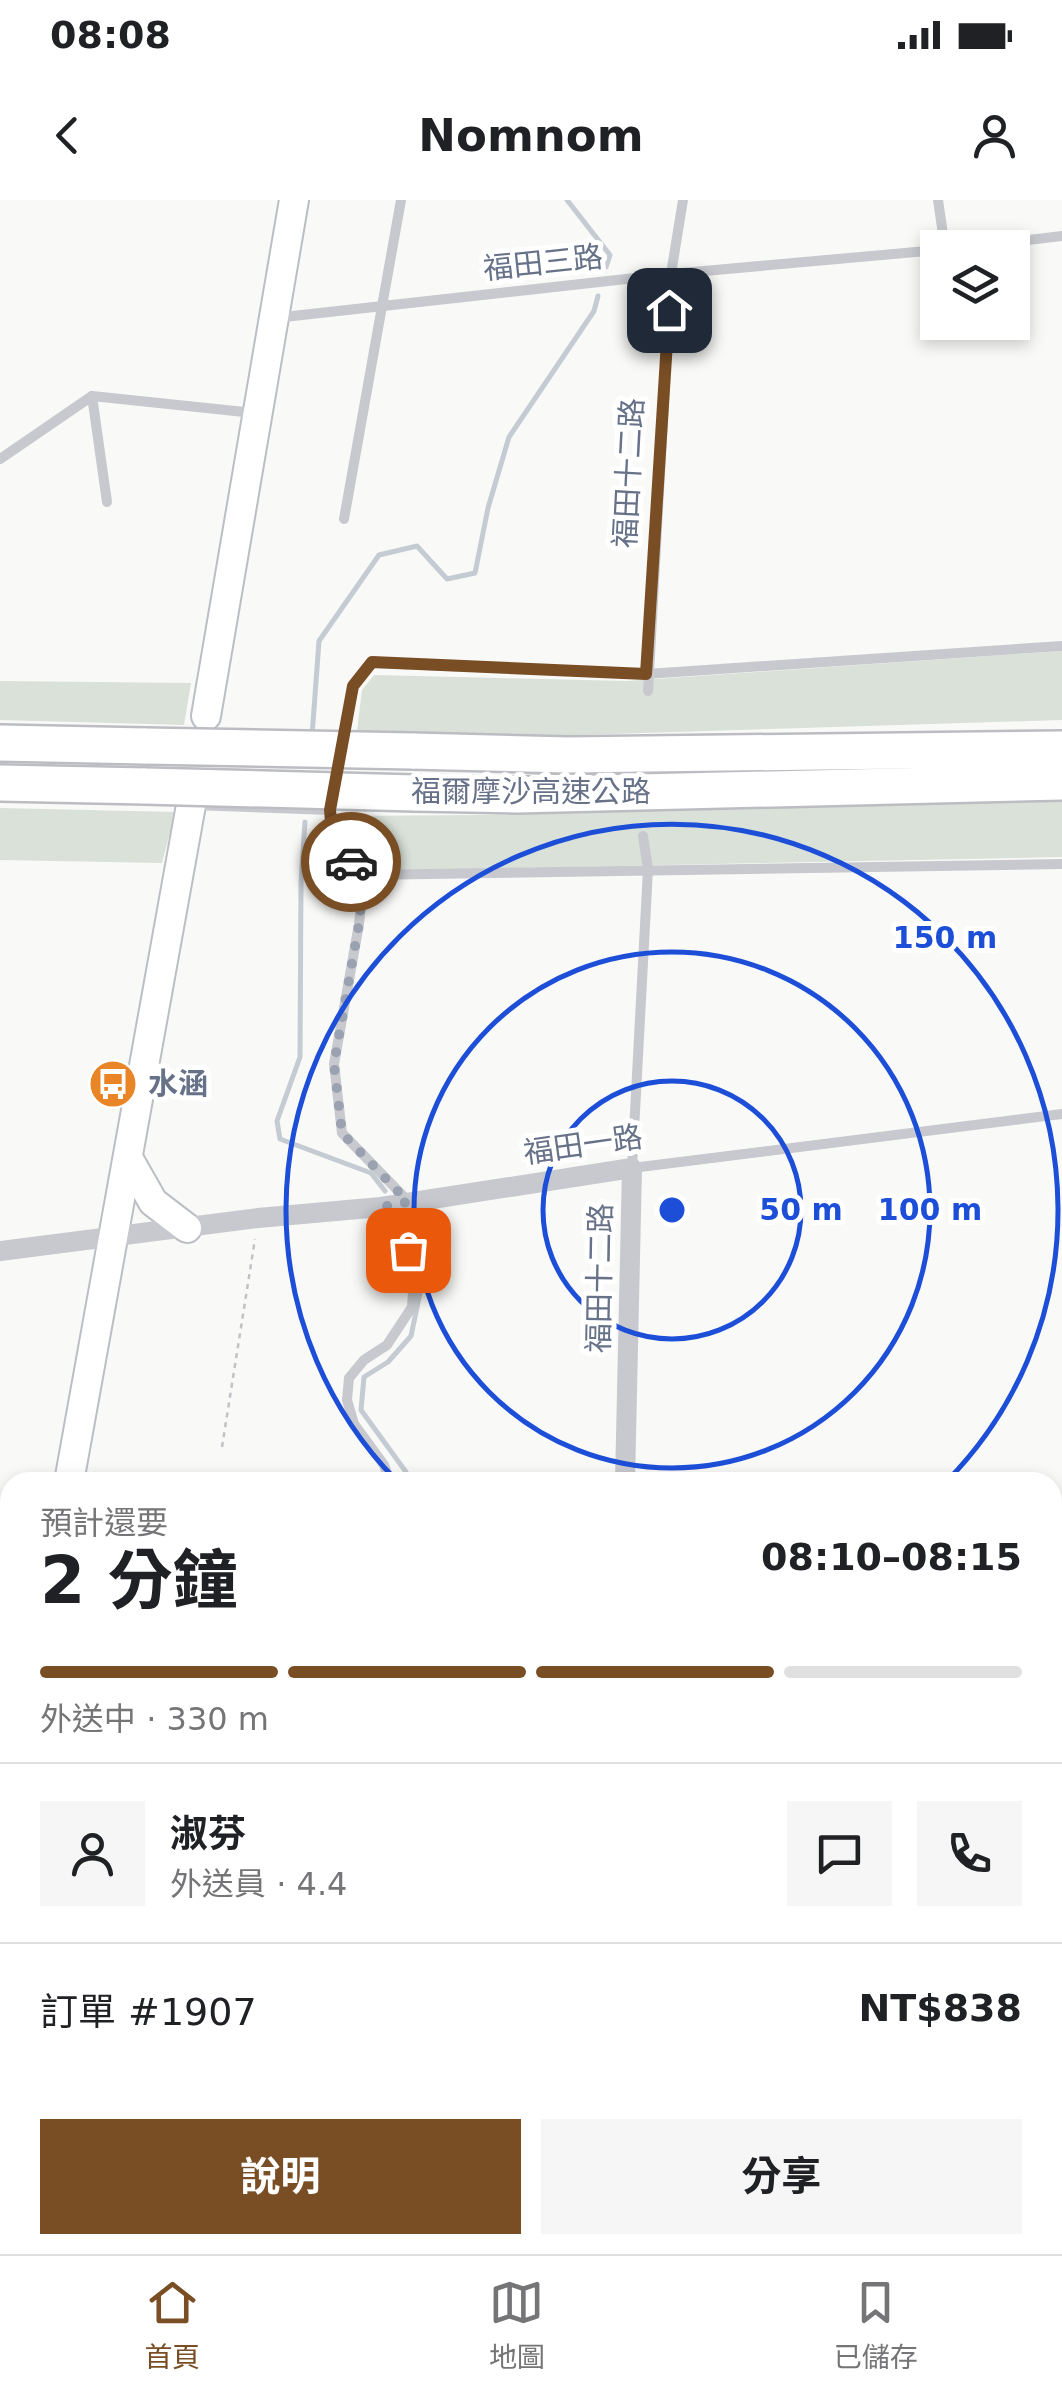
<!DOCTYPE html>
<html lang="zh-TW">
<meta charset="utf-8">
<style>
:root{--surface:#fff;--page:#f6f6f6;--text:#202124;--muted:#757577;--line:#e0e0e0;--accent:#7a4e25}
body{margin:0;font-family:"DejaVu Sans","Noto Sans TC",sans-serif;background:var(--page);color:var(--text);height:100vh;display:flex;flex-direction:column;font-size:38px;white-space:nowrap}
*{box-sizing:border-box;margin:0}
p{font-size:32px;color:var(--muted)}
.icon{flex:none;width:55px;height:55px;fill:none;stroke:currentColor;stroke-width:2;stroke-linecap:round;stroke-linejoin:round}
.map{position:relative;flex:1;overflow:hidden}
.sheet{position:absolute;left:0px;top:1272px;width:1062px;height:782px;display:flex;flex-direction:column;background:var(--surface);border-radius:30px 30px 0 0;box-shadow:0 5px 15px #0003}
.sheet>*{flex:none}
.fabs{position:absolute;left:920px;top:30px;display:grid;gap:20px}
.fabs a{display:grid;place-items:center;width:110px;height:110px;border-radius:0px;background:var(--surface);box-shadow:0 5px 15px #0003;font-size:50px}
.pin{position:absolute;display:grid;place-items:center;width:85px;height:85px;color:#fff;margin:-42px;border-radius:20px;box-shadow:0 5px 15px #0006}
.courier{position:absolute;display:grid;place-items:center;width:100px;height:100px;margin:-50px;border:8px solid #7a4e25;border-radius:50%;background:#fff;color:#222;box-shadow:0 2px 12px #0007}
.headline em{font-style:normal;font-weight:700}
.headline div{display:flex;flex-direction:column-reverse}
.headline{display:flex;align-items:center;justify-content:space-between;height:170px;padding:0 40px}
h1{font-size:65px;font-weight:700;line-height:75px}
.bar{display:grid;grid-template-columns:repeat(4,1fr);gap:15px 10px;align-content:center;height:120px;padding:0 40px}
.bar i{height:12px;border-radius:8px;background:var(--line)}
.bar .current{background:var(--accent)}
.bar p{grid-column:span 4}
.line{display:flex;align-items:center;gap:25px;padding:0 40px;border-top:2px solid var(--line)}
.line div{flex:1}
.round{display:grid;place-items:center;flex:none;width:105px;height:105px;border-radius:0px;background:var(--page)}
.primary-button{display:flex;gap:20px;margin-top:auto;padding:20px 40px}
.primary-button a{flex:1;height:115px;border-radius:0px;background:var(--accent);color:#fff;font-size:40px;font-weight:700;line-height:115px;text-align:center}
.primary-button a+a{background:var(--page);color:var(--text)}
.status{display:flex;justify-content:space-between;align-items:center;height:70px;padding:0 50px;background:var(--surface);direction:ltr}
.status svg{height:28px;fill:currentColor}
header{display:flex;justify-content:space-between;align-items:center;height:130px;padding:0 40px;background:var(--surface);font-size:45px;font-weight:700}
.dock{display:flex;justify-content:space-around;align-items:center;height:140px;border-top:2px solid var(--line);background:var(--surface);font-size:28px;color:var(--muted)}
.dock a{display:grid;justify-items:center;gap:5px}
.dock .current{color:var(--accent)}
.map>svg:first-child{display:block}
.built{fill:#eaeaea}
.green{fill:#d9e1d8}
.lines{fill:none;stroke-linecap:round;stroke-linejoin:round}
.stream{stroke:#c5cbd2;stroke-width:5}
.river{stroke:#c5cbd2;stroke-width:30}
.secondary-casing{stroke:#bbbec5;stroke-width:32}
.highway-casing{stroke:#bbbdc2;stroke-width:40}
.path{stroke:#c0c2c5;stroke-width:2.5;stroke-dasharray:5 5;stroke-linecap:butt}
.lane{stroke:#c7c9ce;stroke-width:10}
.street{stroke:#c7c9ce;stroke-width:20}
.secondary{stroke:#fff;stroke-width:28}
.highway{stroke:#fff;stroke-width:35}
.highway-bridge-casing{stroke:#bbbdc2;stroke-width:40;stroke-linecap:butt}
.highway-bridge{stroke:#fff;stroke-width:35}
.done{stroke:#9aa1b0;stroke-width:10;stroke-dasharray:0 18}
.route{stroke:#7a4e25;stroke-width:12}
.ring{fill:none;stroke:#1d4ed8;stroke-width:5}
.labels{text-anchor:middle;stroke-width:10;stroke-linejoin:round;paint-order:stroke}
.street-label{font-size:30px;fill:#677289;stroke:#fff}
.poi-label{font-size:30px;font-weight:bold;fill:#677289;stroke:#fff;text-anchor:start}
.centre{fill:#1d4ed8;stroke:#fff;stroke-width:5}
.ring-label{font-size:30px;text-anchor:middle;font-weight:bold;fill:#1d4ed8;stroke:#fff;stroke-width:10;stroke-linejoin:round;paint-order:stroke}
</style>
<div class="status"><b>08:08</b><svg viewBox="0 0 49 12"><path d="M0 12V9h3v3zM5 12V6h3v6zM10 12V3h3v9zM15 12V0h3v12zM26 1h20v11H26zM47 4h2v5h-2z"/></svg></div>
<header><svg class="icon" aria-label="back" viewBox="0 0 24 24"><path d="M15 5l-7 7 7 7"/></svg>Nomnom<svg class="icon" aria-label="person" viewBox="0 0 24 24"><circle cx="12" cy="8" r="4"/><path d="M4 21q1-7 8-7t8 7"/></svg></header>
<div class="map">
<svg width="1062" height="2054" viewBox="0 0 1062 2054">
<rect width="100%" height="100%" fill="#f9f9f7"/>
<polygon class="built" points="341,2045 700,2045 697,2054 343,2054"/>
<g class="green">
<polygon points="1062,451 1062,520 546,536 357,531 362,490 374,475 627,481"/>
<polygon points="0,481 191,483 184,525 0,520"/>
<path d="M1062 597V657L376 671C352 659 340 643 338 616L484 615Z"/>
<polygon points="0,608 175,612 162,663 0,660"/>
<polygon points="445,2045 590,2045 592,2054 448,2054"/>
</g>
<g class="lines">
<g class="stream">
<polyline points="567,0 610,55 606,67"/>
<polyline points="312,536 319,441 379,355 417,346 447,379 475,373 488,308 509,237 594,111 598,96"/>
<polyline points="305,622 301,682 300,857 277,921 280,939 371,973 385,991"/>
<polyline points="404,1018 429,1050 411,1136 388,1162 364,1177 361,1210 406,1272 409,1282"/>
<polyline points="696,2054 697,2045"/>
</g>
<g class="river">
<polyline points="1052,1369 1062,1365"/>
<polyline points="1052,1824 1062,1833"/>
</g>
<g class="secondary-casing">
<g id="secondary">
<polyline points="206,516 294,0"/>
<polyline points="128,958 153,1002 187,1028"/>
<polyline points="69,1282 191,605"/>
<polyline points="0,1670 10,1612"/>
<polyline points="151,2045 184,2054"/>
<polyline points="74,2054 145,2045"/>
</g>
</g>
<g class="highway-casing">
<g id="highway">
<polyline points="0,543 146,546"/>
<polyline points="412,551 568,555 1062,549"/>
<polyline points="0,583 145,586"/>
<polyline points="415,593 517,595 1062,582"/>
</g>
</g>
<g class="path">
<polyline points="222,1247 255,1039"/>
<polyline points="0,1808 10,1809"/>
<polyline points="0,1933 10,1932"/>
<polyline points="930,2045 933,2054"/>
</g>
<g class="lane">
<polyline points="938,0 945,48"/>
<polyline points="963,48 1062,36"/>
<polyline points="275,118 671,74 938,50"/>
<polyline points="92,196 107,302"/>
<polyline points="0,259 92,196 254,213"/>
<polyline points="344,319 401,0"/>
<polyline points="648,491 671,74 683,0"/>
<polyline points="192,605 330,610"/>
<polyline points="643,636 648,669 632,968 1062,914"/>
<polyline points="364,675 340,651 332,632 330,610 353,486 372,463 647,474 1062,446"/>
<polyline points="408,1001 342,933 334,864 359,724 364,675 1062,664"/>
<polyline points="381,1007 415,1062 412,1107 387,1145 364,1160 349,1178 347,1200 354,1224 384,1265 390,1282"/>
<polyline points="203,2045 206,2054"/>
</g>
<g class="street">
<polyline points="0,1051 258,1018 381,1007 632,968 625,1282"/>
<polyline points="730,2045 731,2054"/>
</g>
<use href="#secondary" class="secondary"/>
<use href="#highway" class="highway"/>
<g class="highway-bridge-casing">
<g id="highway-bridge">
<polyline points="146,546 412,551"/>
<polyline points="145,586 415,593"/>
</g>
</g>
<use href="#highway-bridge" class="highway-bridge"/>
</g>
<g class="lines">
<polyline class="done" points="351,662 364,675 359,724 334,864 342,933 408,1002 382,1007 408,1050"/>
<polyline class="route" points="351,662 340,651 332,632 330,610 353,486 372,462 646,474 669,110"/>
</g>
<g class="ring">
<circle cx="672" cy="1010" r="129"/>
<circle cx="672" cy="1010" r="258"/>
<path d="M397 1281A386 386 0 1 1 947 1281"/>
</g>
<defs>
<g id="bus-disc" transform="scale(2.5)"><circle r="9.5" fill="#e98527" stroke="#fff"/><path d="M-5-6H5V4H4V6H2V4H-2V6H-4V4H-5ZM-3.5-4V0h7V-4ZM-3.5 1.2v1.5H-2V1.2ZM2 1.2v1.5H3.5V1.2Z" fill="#fff"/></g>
</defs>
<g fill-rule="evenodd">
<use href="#bus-disc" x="113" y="884"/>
</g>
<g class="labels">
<g class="street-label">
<text transform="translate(543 63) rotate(-6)" y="10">福田三路</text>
<text transform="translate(629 273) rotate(-87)" y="10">福田十二路</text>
<text x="531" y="602">福爾摩沙高速公路</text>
<text transform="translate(583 945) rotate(-8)" y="10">福田一路</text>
<text transform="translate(600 1078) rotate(-89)" y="10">福田十二路</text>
</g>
<g class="poi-label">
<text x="148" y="894">水涵</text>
</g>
</g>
<circle cx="672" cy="1010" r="15" class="centre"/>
<g class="ring-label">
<text x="945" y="748">150 m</text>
<text x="801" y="1020">50 m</text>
<text x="930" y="1020">100 m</text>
</g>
</svg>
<div class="fabs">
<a><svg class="icon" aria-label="layers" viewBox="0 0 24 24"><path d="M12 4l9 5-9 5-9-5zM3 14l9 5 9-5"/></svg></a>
</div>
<div class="pin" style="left:408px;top:1050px;background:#ea580c"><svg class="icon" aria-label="bag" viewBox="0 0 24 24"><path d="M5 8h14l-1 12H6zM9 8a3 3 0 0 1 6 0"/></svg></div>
<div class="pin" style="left:669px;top:110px;background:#1f2937"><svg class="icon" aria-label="home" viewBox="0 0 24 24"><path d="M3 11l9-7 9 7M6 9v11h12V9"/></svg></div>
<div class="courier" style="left:351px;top:662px"><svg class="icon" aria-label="car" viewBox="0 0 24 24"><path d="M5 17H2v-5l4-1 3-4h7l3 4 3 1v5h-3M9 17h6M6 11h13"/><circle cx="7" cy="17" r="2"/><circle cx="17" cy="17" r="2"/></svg></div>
<section class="sheet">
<div class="headline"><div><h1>2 分鐘</h1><p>預計還要</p></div><em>08:10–08:15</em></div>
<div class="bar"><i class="current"></i><i class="current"></i><i class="current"></i><i></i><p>外送中 · 330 m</p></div>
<div class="line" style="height:180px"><a class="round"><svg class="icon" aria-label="person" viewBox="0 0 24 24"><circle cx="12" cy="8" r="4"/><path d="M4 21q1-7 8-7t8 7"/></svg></a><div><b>淑芬</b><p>外送員 · 4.4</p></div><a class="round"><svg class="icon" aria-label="chat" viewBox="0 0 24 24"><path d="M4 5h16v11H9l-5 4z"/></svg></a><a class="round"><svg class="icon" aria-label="phone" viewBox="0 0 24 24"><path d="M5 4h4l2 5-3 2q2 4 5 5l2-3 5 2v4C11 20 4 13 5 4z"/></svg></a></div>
<div class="line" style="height:130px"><div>訂單 #1907</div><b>NT$838</b></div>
<div class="primary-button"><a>說明</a><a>分享</a></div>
</section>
</div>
<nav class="dock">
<a class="current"><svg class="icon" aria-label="home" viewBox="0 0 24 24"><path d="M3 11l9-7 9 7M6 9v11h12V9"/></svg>首頁</a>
<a><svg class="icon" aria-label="map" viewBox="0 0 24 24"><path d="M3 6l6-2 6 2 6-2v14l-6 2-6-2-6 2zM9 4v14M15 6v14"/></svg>地圖</a>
<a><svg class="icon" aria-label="saved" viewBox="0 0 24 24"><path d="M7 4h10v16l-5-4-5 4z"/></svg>已儲存</a>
</nav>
